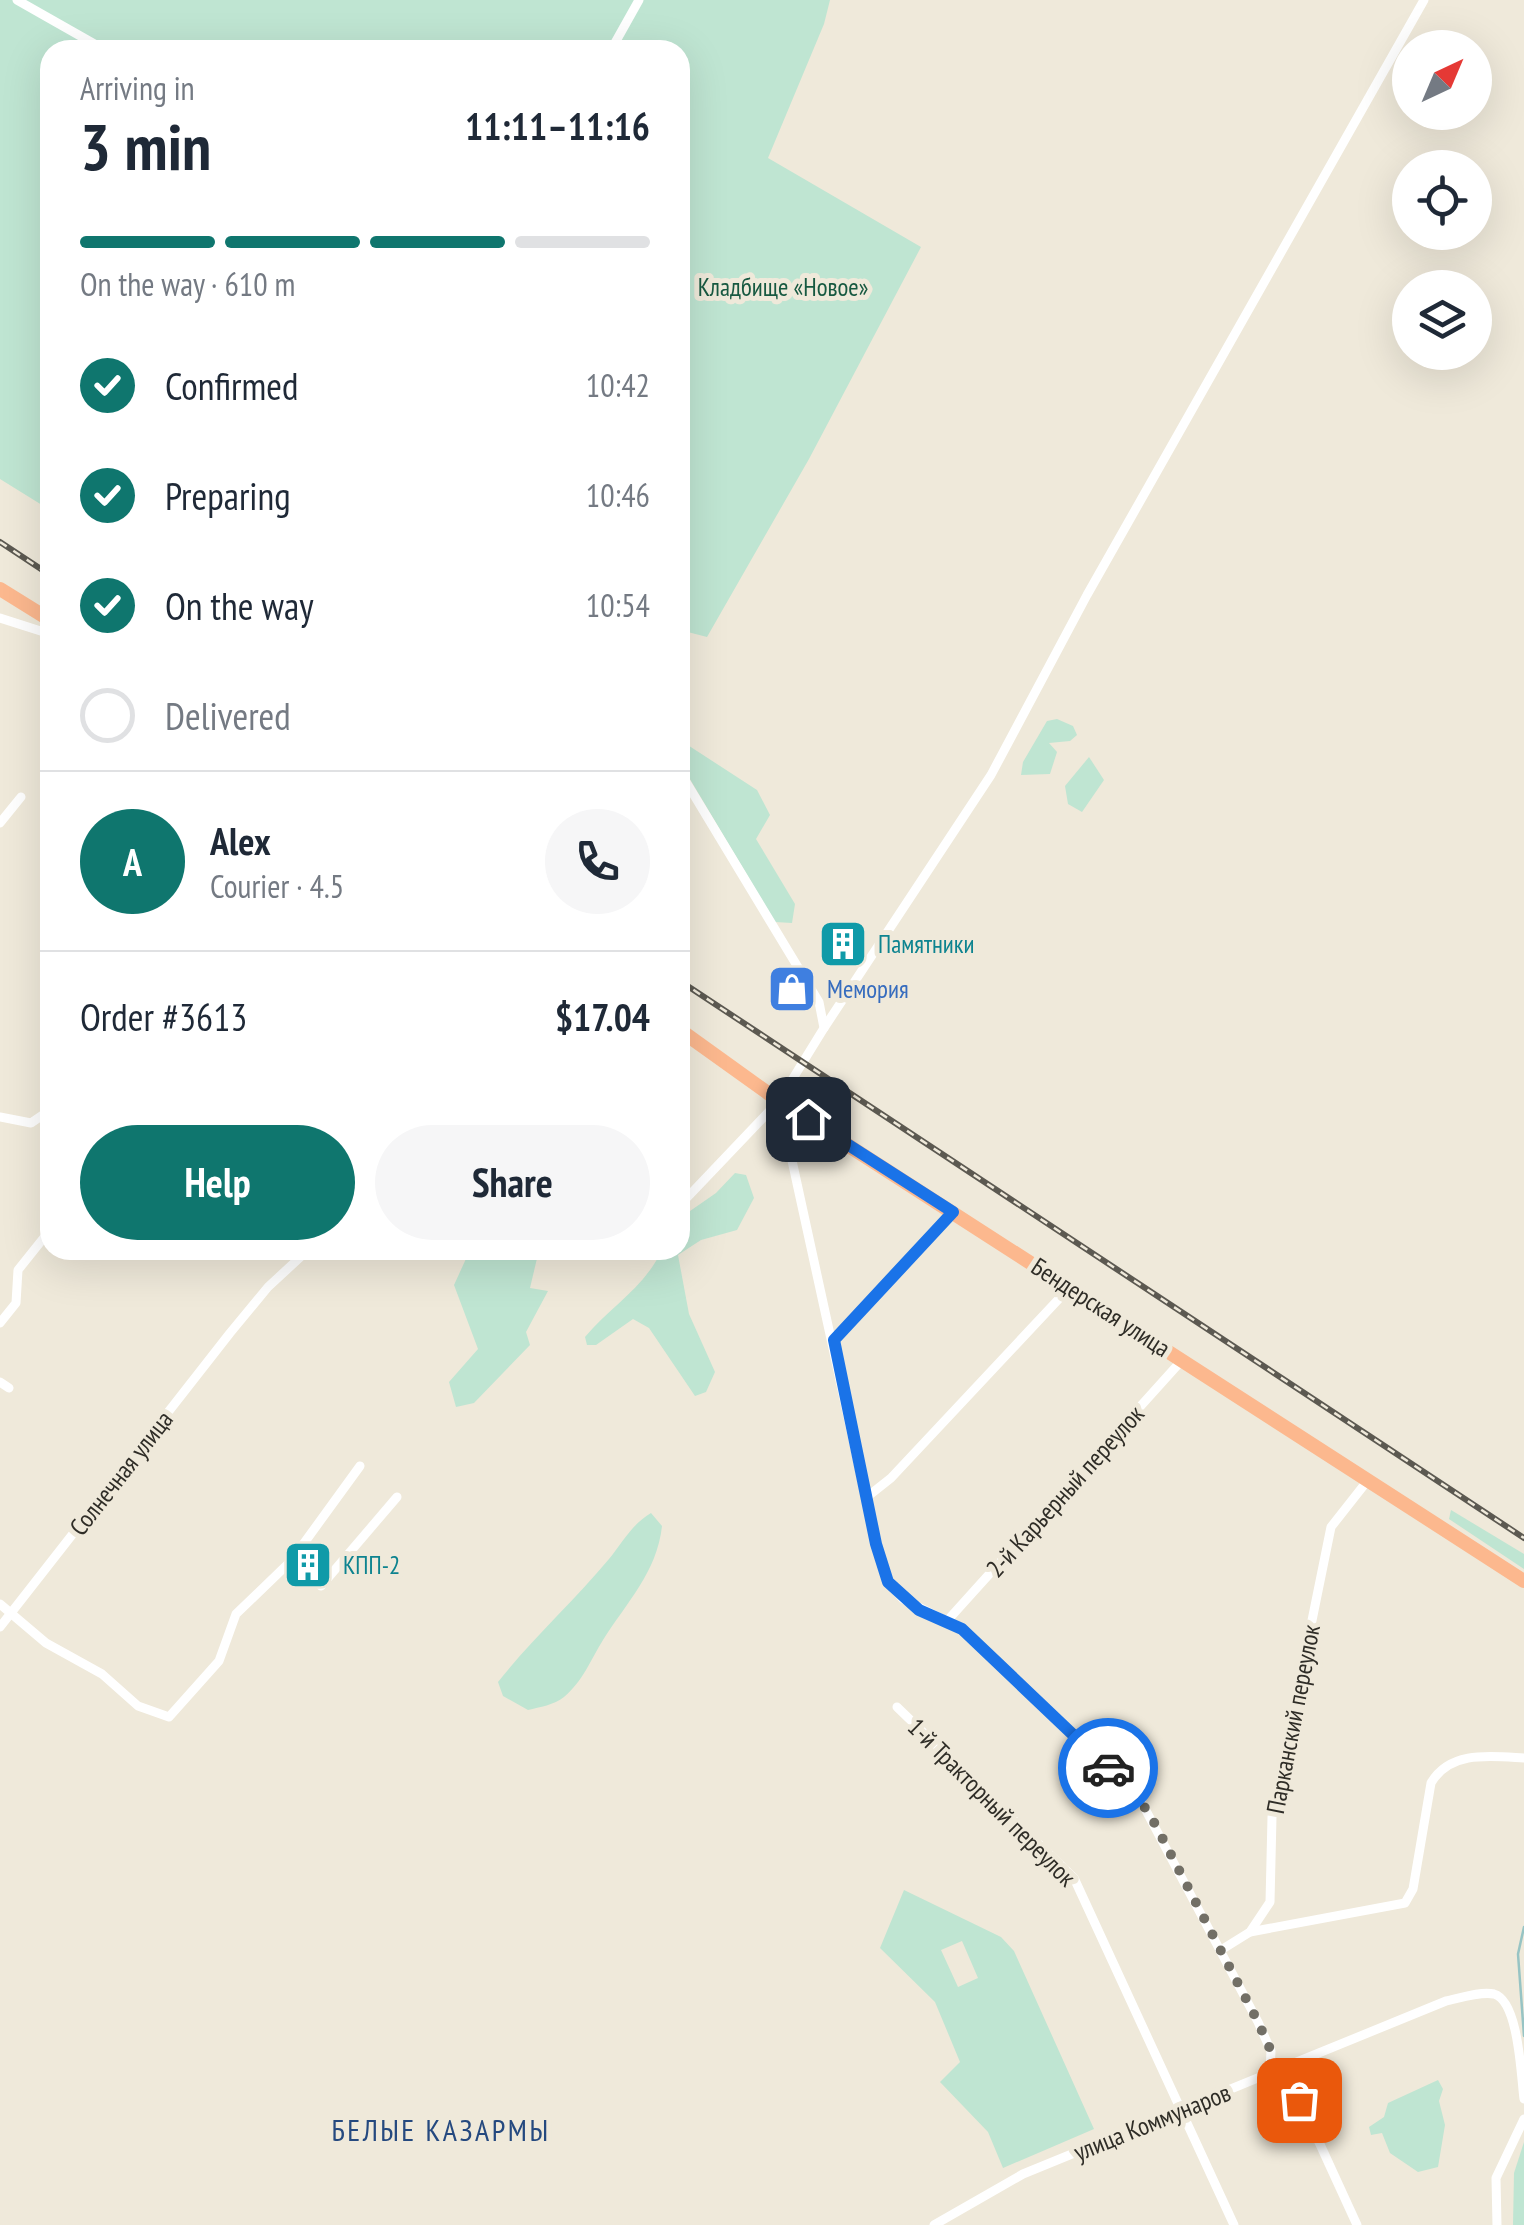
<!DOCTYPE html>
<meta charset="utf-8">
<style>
:root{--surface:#fff;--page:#f6f6f7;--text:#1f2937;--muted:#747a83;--line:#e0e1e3;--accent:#0f766e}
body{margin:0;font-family:"PT Sans Narrow",sans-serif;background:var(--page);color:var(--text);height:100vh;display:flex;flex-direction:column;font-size:38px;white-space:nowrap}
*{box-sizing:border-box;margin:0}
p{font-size:32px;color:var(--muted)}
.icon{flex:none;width:55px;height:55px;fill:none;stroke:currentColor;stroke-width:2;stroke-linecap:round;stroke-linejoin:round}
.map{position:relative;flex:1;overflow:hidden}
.drawer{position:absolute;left:40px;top:40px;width:650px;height:1220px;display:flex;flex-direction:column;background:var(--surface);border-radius:30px;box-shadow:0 10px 40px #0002}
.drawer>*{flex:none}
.needle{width:65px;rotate:44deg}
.tools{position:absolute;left:1392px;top:30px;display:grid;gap:20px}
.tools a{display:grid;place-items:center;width:100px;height:100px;border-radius:50%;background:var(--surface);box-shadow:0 10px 40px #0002;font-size:50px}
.pin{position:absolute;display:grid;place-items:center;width:85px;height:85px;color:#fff;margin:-42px;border-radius:20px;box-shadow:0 5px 15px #0006}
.courier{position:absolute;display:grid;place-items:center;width:100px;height:100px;margin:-50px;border:8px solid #1a73e8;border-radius:50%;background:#fff;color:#222;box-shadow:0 2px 12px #0007}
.head em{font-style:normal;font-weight:700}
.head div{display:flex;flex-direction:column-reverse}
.head{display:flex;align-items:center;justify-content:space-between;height:170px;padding:0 40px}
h1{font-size:65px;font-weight:700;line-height:75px}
.bar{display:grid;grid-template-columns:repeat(4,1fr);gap:15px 10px;align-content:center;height:120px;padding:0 40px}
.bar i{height:12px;border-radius:8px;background:var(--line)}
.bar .selected{background:var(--accent)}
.bar p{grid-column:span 4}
.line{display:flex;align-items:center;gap:25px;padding:0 40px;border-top:2px solid var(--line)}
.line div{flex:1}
.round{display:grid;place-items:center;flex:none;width:105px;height:105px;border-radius:52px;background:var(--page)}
ol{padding:0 40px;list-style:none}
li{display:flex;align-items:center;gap:30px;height:110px}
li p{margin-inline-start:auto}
li .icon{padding:10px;border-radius:50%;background:var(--accent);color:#fff;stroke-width:4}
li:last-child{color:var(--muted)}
li i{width:55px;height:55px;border:5px solid var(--line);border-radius:50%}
.action{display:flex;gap:20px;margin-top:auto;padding:20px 40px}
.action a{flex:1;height:115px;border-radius:60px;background:var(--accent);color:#fff;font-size:40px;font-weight:700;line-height:115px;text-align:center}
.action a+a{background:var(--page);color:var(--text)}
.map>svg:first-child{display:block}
.green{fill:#bfe5d2;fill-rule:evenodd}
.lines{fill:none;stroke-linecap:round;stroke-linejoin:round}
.stream{stroke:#97c4c4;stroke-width:2.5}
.street{stroke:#fff;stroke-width:9}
.primary{stroke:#fcb88e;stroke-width:14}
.rail-casing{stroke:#5c5951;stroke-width:6}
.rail{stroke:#efe9da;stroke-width:2.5;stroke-dasharray:8;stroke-linecap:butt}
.done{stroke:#726f66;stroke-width:10;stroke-dasharray:0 18}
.route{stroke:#1a73e8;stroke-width:12}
.labels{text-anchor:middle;stroke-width:10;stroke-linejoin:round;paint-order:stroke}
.park-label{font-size:25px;fill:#175941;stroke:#efe9da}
.culture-label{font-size:25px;fill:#0d838f;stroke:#efe9da;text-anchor:start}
.shop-label{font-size:25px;fill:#366cbe;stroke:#efe9da;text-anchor:start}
.street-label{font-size:25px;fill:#2f2d27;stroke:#efe9da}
.quarter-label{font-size:30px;letter-spacing:2.5px;fill:#25497f;stroke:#efe9da}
</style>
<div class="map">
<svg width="1524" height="2225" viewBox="0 0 1524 2225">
<rect width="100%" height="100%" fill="#efe9da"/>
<g class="green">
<polygon points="0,0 830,0 824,24 768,158 921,247 809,459 707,637 680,630 680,50 50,50 50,510 0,479"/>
<polygon points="1057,719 1073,726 1077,735 1070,741 1049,743 1057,752 1050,774 1021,775 1023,762 1047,721"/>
<polygon points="680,740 757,790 770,815 756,839 795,904 792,923 775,922 681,764"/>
<polygon points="1089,757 1104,780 1082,812 1068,804 1065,786"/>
<path d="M735 1173 746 1175 754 1198 737 1230 701 1240 678 1255 689 1314 715 1372 706 1392 695 1396 649 1328 633 1319 596 1345H587L585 1337C611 1306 644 1288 662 1250H680V1218L716 1193Z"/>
<polygon points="470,1250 539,1250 530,1288 548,1291 526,1332 530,1345 474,1403 456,1407 449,1382 478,1349 454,1285"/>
<polygon points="1451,1510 1524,1554 1524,1569 1449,1519"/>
<path d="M651 1513 662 1526C657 1572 627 1602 603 1640 590 1661 583 1681 564 1697 554 1705 540 1707 528 1710L503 1696 498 1682C532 1639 574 1601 609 1559 623 1542 631 1525 651 1513Z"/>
<path d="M904 1890 1001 1937 1014 1951 1094 2129 1003 2168 988 2132 940 2082 960 2062 935 2002 880 1948ZM962 1941 978 1978 958 1987 941 1950Z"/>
<polygon points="1438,2080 1443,2089 1439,2101 1445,2125 1438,2167 1418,2172 1390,2153 1382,2133 1371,2135 1369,2127 1384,2117 1388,2103"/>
<polygon points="1524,2142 1524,2225 1513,2225 1514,2173"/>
</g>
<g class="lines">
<polyline class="stream" points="1524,1927 1518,1954 1524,2036"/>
<g class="street">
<polyline points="17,0 105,50"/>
<polyline points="611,50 639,0"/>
<polyline points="0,618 50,634"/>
<polyline points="680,772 819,1002 824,1028 779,1101 680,1205"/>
<polyline points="0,823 21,797"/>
<polyline points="824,1028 991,775 1087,595 1424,0"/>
<polyline points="779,1101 876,1545 888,1582 903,1599 962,1629 1142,1803 1258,2022 1271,2051 1270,2070"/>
<polyline points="0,1117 31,1123 50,1110"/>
<polyline points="0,1323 16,1303 18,1270 50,1230"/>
<polyline points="834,1340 953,1212"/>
<polyline points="0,1382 9,1388"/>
<polyline points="867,1497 891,1478 1070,1287"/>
<polyline points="321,1586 397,1497"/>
<polyline points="0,1604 46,1643 102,1674 138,1706 169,1717 219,1661 236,1614 291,1561 360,1466"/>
<polyline points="947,1621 1183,1359"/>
<polyline points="0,1627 230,1333 268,1287 308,1250"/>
<polyline points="897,1707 1074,1878 1234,2225"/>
<path d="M1250 1932 1405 1903 1413 1889 1431 1783C1450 1750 1491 1756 1524 1758"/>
<polyline points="1221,1950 1250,1932 1270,1902 1272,1817 1331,1527 1368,1480"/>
<polyline points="1285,2068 1357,2225"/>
<path d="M934 2225 1023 2174 1446 2001C1460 1998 1481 1991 1494 1994 1519 2001 1521 2077 1524 2099"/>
<polyline points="1497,2225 1496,2178 1524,2119"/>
</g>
<g class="primary">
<polyline points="0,589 50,620"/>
<polyline points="680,1030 779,1101 1524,1581"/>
</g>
<g class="rail-casing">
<g id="rail">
<polyline points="0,542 50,575"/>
<polyline points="680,981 1524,1538"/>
</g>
</g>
<use href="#rail" class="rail"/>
</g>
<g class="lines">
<polyline class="done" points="1108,1768 1142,1803 1155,1824 1258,2022 1271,2051 1270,2070 1285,2068 1299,2100"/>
<polyline class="route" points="808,1119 953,1212 834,1340 876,1544 888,1582 919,1610 962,1629 1108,1768"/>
</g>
<defs>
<g id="building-square" transform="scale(2.5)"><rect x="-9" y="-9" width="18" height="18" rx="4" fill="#0f9aa8" stroke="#efe9da"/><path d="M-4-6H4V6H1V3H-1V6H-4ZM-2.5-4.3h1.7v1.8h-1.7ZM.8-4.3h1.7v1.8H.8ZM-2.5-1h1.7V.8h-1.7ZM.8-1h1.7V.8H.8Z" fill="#fff"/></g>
<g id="shop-square" transform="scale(2.5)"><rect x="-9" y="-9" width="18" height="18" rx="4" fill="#3f7fe0" stroke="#efe9da"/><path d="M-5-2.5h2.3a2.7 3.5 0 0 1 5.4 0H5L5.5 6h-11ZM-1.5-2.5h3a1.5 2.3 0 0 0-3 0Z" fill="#fff"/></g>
</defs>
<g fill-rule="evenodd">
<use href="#building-square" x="843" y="944"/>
<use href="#shop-square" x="792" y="989"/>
<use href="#building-square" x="308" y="1565"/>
</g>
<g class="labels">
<g class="park-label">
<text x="783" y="296">Кладбище «Новое»</text>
</g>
<g class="culture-label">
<text x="878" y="953">Памятники</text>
<text x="343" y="1574">КПП-2</text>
</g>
<g class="shop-label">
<text x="827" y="998">Мемория</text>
</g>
<g class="street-label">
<text transform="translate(1101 1307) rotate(33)" y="9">Бендерская улица</text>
<text transform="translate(121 1473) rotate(-52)" y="9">Солнечная улица</text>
<text transform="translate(1065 1491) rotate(-48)" y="9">2-й Карьерный переулок</text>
<text transform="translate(1293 1719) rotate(-79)" y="9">Парканский переулок</text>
<text transform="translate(992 1802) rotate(45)" y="9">1-й Тракторный переулок</text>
<text transform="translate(1152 2122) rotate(-22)" y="9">улица Коммунаров</text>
</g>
<g class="quarter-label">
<text x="441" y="2141">БЕЛЫЕ КАЗАРМЫ</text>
</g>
</g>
</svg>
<div class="tools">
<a><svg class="needle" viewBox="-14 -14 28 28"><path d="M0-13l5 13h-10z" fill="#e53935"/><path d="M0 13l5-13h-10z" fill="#747a83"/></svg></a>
<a><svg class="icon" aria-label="locate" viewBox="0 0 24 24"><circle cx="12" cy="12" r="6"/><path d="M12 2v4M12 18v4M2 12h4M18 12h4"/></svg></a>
<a><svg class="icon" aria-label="layers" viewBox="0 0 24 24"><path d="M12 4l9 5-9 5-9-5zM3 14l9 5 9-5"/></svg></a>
</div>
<div class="pin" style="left:1299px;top:2100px;background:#ea580c"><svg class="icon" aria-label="bag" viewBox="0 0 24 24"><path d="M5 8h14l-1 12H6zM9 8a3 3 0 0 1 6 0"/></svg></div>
<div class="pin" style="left:808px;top:1119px;background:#1f2937"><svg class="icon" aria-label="home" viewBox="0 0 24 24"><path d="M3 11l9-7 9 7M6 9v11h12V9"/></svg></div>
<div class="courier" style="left:1108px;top:1768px"><svg class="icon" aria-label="car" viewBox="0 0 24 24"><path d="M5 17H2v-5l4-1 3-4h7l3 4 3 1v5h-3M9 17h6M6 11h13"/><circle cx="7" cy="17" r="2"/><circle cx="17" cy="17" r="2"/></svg></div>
<section class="drawer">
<div class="head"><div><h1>3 min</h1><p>Arriving in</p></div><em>11:11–11:16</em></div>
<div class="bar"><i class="selected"></i><i class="selected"></i><i class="selected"></i><i></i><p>On the way · 610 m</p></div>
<ol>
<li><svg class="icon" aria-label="check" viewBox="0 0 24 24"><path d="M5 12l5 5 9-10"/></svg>Confirmed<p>10:42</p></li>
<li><svg class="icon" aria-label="check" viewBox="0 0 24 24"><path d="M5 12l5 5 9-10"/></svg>Preparing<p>10:46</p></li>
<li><svg class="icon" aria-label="check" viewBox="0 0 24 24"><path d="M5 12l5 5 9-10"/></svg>On the way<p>10:54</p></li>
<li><i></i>Delivered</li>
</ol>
<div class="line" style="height:180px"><b class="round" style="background:var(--accent);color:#fff">A</b><div><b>Alex</b><p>Courier · 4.5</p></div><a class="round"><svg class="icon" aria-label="phone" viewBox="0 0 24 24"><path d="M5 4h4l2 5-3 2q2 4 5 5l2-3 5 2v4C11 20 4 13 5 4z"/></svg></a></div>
<div class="line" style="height:130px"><div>Order #3613</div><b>$17.04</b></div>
<div class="action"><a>Help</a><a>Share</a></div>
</section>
</div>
